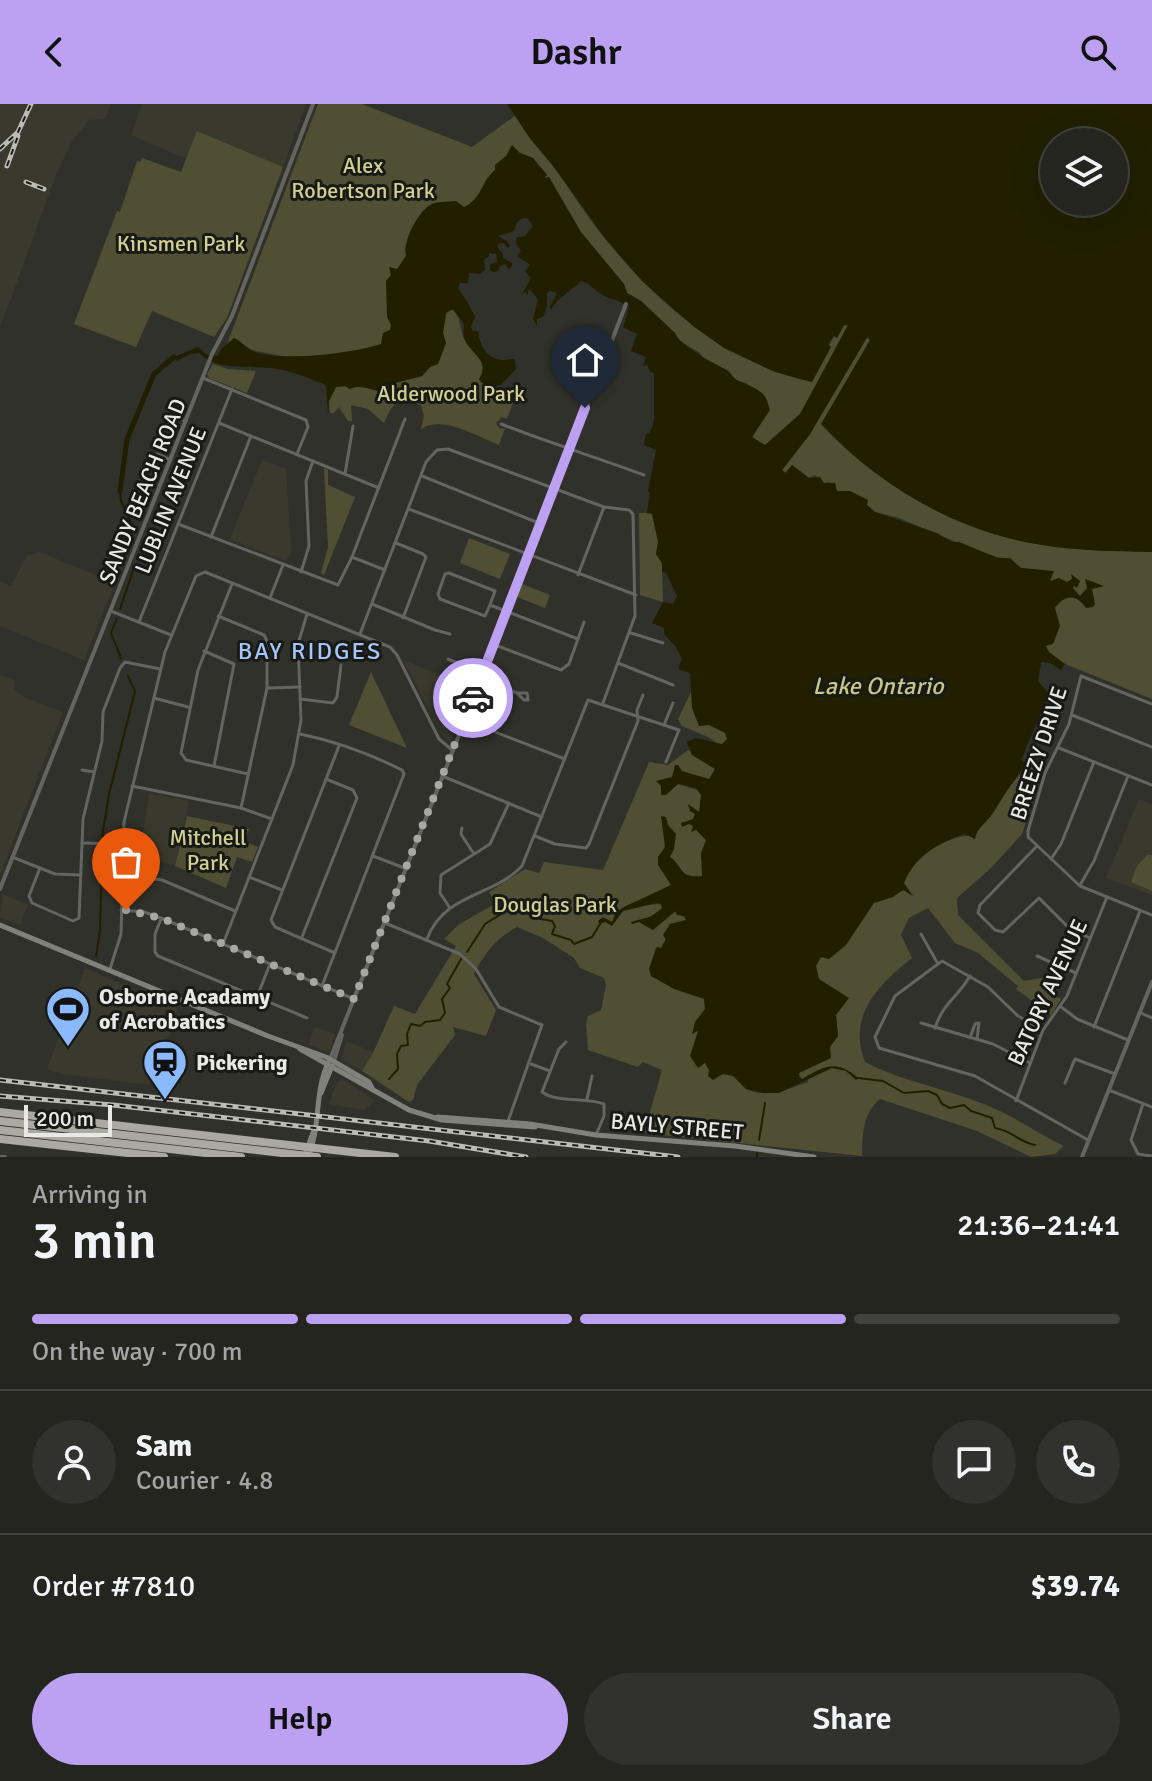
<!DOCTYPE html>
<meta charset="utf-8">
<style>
:root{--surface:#252520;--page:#31312d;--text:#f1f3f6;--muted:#a3a5a5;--line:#42423e;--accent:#bca0f2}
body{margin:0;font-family:Signika,sans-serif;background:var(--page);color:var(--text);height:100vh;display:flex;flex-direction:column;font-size:30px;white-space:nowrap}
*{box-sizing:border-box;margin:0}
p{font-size:26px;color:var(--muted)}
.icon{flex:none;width:44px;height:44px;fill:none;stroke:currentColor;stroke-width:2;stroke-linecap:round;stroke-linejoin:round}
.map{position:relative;height:1053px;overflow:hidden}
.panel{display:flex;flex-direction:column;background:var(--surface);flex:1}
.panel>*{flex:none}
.buttons{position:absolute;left:1040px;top:24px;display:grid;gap:16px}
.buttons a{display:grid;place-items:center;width:88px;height:88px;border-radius:50%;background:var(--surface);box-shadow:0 8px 32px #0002,0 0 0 2px var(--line);font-size:40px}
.scale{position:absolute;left:24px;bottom:20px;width:88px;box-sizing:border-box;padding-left:8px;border:4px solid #e8e8e4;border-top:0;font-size:22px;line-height:28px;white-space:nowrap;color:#e8e8e4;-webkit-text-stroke:6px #191916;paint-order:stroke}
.pin{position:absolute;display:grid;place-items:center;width:68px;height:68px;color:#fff;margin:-82px -34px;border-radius:50% 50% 50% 0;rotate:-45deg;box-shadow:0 0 8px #0007}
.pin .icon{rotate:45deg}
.courier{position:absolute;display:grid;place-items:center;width:80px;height:80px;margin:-40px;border:6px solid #bca0f2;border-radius:50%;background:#fff;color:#222;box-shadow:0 2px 10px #0007}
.headline em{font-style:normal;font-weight:600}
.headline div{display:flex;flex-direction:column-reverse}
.headline{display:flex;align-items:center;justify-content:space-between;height:136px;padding:0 32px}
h1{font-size:52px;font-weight:600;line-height:60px}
.bar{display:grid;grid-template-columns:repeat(4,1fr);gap:12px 8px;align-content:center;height:96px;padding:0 32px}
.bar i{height:10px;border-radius:6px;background:var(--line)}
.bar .active{background:var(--accent)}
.bar p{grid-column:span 4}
.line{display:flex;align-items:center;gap:20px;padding:0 32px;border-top:2px solid var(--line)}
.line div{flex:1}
.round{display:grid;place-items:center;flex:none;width:84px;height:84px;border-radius:42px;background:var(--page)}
.primary-button{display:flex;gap:16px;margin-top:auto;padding:16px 32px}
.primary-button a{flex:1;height:92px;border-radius:48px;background:var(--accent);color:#111;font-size:32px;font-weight:600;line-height:92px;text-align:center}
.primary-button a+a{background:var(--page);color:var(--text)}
header{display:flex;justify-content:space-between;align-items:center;height:104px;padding:0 32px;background:var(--accent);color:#111;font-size:36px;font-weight:600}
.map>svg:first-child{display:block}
.built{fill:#39392d}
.green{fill:#504f34}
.water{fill:#211f00;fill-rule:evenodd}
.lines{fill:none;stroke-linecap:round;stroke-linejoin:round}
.stream{stroke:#211f00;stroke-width:2}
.river{stroke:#211f00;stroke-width:5}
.minor{stroke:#646461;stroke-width:3}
.tertiary{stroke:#646461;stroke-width:4}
.secondary{stroke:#81817c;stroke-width:5}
.motorway{stroke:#aaaaa3;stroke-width:8}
.rail-casing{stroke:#bcbcb7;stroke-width:5}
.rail{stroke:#191916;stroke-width:2;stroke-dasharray:6;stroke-linecap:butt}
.done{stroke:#a8a8a3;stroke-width:8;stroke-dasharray:0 14.4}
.route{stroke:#bca0f2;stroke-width:10}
.labels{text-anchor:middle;stroke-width:6;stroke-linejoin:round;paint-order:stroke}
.park-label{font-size:22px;fill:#d1cf92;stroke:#191916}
.street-label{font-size:22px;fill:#e8e8e4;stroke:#191916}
.poi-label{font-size:22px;font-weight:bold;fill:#e8e8e4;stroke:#191916;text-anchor:start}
.neighbourhood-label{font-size:24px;letter-spacing:2px;fill:#a2c6f7;stroke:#191916}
.water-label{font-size:24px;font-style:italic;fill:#c8c689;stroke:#191916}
</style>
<header><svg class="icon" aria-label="back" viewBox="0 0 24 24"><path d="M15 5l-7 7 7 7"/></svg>Dashr<svg class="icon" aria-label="search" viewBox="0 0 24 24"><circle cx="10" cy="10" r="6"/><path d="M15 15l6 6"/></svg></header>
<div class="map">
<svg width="1152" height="1053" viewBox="0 0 1152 1053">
<rect width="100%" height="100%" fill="#31312b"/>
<g class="built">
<polygon points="0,0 111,0 105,15 89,16 72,37 57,68 0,224"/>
<polygon points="142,0 306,0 283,63 198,27 187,55 131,31"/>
<polygon points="262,356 286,365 291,445 286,457 230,435"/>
<polygon points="40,448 115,479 84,556 0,522 0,477 11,482 27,451"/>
<polygon points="403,556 472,584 450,639 442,630"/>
<polygon points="0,571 14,576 14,585 24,593 63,608 0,771"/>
<polygon points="477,596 508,608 500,627 470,615"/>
<polygon points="149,689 189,697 175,762 140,751"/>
<polygon points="1139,695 1152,700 1152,791 1106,774"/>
<polygon points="3,790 28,801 20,821 0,813"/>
<polygon points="85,864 178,905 150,981 63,970 47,965"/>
<polygon points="315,923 335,930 329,948 308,941"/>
<polygon points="346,937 374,948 362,967 341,955"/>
<polygon points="343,976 375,997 364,1006 329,1000 337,977"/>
</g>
<g class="green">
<path d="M318 0H362L472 43 516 11C525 32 542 47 555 65 572 88 587 113 605 135 659 201 726 259 812 278L834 232 837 233 844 221 849 223 800 310 765 342 752 333 769 306 764 292 746 279 735 276 727 266 705 257 700 249 678 236 675 229 641 197 627 189 624 180 580 128 549 74 545 76 544 74 547 71 533 54 520 49 478 102 406 152 402 158 391 240 341 253 282 252 252 246 234 234 227 240Z"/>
<polygon points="197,27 283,63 227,214 214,233 152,207 136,243 74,220 117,107 120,108 137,57 140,58 142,54 181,68"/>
<path d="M447 206H453C461 215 459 221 463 232 467 242 477 251 483 260L481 278 516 291 507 315 502 313 496 319 500 325 505 324 499 341C475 332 444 311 421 325L424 312 421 301C397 295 394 296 384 319L368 305 351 301 352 317H348L339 303 334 309H330L329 297 336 283 345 282 350 285 358 282 395 279 422 272 430 263 438 260 446 239 443 229Z"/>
<path d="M865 233 870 236 822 321C880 383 958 428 1042 441 1078 447 1116 447 1152 448V595L1065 560 1045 548 1042 466 1021 464 1004 454 990 452 899 414 875 408 867 401 837 387 830 378 824 379 815 371 809 374 792 361 785 369 782 366 810 330Z"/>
<polygon points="213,260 228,265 256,267 247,289 209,274 207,270"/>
<polygon points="324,364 328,366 328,381 355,393 324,471 321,469 328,443"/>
<polygon points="639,409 652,409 658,438 656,450 662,459 663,498 640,491"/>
<polygon points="469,434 510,450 500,475 460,459"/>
<polygon points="522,480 550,491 545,504 517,493"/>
<polygon points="371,568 407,644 349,621"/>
<polygon points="692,586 724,617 731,648 708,633 682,622 678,615"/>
<path d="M688 646 716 658 719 677 678 680 715 692 693 715 694 724 711 734 717 776 667 772 671 781 623 807 644 801 661 800 662 804 647 816 639 818 653 826 676 807 687 816 670 821 663 831 666 835 661 844 656 843 651 859V872L686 888 706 867C706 880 708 894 705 906 699 937 692 935 709 966 719 966 730 968 738 975 741 978 744 983 746 985 767 995 788 985 808 978L809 971 802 976 799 969 814 961 838 932 836 911 780 896 863 800 904 786C900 758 950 728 975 732L977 724 1028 660 1043 667 1022 730 990 765 957 794 958 811 1024 877 1041 874 1051 880 1048 889 1061 895 1051 911 1016 885 1018 882 978 849 955 839 928 804 909 814 901 831 912 854C878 881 847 912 865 958 905 979 951 985 993 1004 1017 1014 1040 1031 1064 1042L1055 1050 1031 1053 977 1027 880 995C862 1010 863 1030 862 1052L644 1029 662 966 643 958 638 963 588 946 586 921 588 912 601 906 606 881 604 874 580 864 574 854 543 834 517 823C495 835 485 849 474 870L496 906 486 932 453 923 455 931 417 981 413 996 409 998 362 967 373 949 394 902 415 910 456 842 444 835 458 821 496 799 489 788 525 765 539 769 544 758 603 766 649 658 668 661Z"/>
<polygon points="187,712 249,725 244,737 258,743 252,758 237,753 226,784 175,762"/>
<polygon points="1147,751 1152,751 1152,787 1131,778 1137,762"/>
</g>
<path class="water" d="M507 0H1152V448C1116 447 1078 447 1042 441 958 428 880 383 821 320L870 236 868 232 810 330 782 366 786 369 792 361 809 374 820 373 824 379H835L837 387H850L868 396 867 401 875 408 937 429 952 438H959L998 454H1010L1021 464 1054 467 1050 477 1059 474 1067 478 1072 475 1071 470 1080 477 1077 484 1074 482 1073 484 1080 492 1087 484 1085 475 1104 482 1092 485 1095 500 1093 503 1086 504C1077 491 1066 489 1055 504L1060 522 1053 540 1046 542 1049 548 1065 560 1061 566 1050 559 1041 558 1038 577 1049 590 1021 656 1028 660C1013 675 1004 692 993 709 987 719 977 723 975 735L965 730C939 738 915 752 904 779L913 792 903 786 893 793 874 799 846 841 829 855 821 853 816 862 819 875 849 894 836 911 838 932 830 943 831 954 799 969V973L802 975C825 962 836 955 858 974L856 976 846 967 832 964 779 989H764L746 985 733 972 723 970 713 976 708 972 709 966 705 959 698 964 690 952 698 927 692 930 695 918 705 905 704 895 674 885 651 872 649 865 657 843 661 844 666 835 663 831 670 820 686 816 685 812 677 811 675 807 653 826 639 818 632 820 631 818C646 813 649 816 662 804L661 800 657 799 623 807 612 822 605 818 600 820 598 817 603 813 612 818 616 808 624 803 671 781 658 761V753L665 743 661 712 666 713 668 721 676 730 674 745 670 753C685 764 678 774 702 772L701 749 706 736 696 726 691 728 693 722 689 720 682 723 681 719 693 715 695 710 690 707 688 700 699 708 701 691 696 684 678 680 666 691H661V682L656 677 672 673 675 661H678L682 667 709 675 715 665 692 651 687 638 696 634 722 640 727 635 725 629 709 621 699 622 692 604 690 569 678 565 682 555 676 543 664 530V524L652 519 663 498 673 500 677 492 666 469 662 468V459L656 450 658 438 652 410 647 409 650 389 648 387 656 346 644 341 646 330 650 329 654 317V269L650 268 647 261 643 262 646 253 631 247 637 230 623 223 629 203C619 195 608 196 598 188 591 183 589 179 581 177 572 186 555 196 551 206L550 202 557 189 550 187 547 189V202L543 213 537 215V222L533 215 538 195 529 185 527 192 526 188 522 190 531 174 525 167 530 161 517 152 521 147 516 139V134L525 132 533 122 527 114C517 114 517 119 514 127L498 132 507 137 510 142 508 144 503 139 498 140V144L503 150V154L512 159V162L509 165 505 160 500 162 498 167 494 168 490 166V160L497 158 496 150 489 149V152L484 156 485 166 480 170 469 169 468 179H460L458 184C463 191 472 205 475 213L471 223 473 227H478C480 240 486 255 502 256 506 256 511 254 515 255L516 265 501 281C492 282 484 284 479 275 492 257 469 249 464 234 463 231 464 223 464 220L453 205 446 209 443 229 446 239 438 260 430 263 422 272 395 279 394 286C378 293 365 278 350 285L345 282 336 283 329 297 328 309 326 281C310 275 295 268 278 265 252 260 220 269 199 249L190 250 177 257 174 253 198 243 207 251 218 252 221 245 234 234C242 237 242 241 249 245 274 260 353 249 381 240L383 229 390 226 391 221 387 213 386 177 391 171 389 163 397 165 406 152C402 138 418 108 430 101 437 97 447 98 456 97L464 103C482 95 481 77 495 66V61L506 52 512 41 520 49 533 54 547 71 544 74 549 73 581 128 624 180 627 189 641 197 675 229C679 241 713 259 725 265 731 268 733 275 739 277 747 281 761 285 766 294 768 298 768 302 770 306L752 333 765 341 800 310 848 221H844L837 234 834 232 828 240 831 243 812 278 775 268 724 244 693 222 642 177 605 134 554 63 529 33ZM1054 38H1114V98H1054Z"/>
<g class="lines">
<g class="stream">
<polyline points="120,387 121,397 132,421 125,450"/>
<polyline points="120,505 133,467"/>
<polyline points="117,514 111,529 121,554"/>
<polyline points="102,733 109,690 135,587 128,572"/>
<polyline points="467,848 485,820 514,802 536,814 552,817 555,822 552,830 571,836 574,840 592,833 600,820"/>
<polyline points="96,852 100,827 102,750"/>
<path d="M858 974 883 977 904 989 928 987 937 991 942 1000 950 1004 964 1001 971 1007 992 1014 995 1024C1014 1027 1016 1037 1035 1041"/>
<polyline points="389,975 398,965 397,950 401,942 408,941 407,930 411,920 420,922 425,918 440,916 445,909 442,895 450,884 447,880 461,855"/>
<polyline points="759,1036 765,999"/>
<polyline points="757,1053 757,1048"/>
</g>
<polyline class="river" points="120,387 127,335 154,270 174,253"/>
<g class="minor">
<polyline points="203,274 306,316 308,323 297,350"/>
<polyline points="174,312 186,317"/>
<polyline points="219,319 379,384"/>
<path d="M501 320C549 339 596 353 644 371"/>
<polyline points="157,350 171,356"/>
<polyline points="345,370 353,322"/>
<polyline points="422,372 541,420"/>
<polyline points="409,405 636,491"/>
<polyline points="178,420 338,481 352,453 405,315"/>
<polyline points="211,433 251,332"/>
<polyline points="396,439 423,450 426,453 403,514"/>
<polyline points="352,453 385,466"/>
<polyline points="301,468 309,442 306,377 313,357"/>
<polyline points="578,471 604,403"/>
<polyline points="232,480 198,566 181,649 186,656 248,670"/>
<polyline points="270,494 283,461"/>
<polyline points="372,500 435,526 450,530"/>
<polyline points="490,501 495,487 449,469 445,470 438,490 440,495 485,512 490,501 578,535"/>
<polyline points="111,507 171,531"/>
<polyline points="218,512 264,531 267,537 267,584 241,704"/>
<polyline points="139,518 232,285"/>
<polyline points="631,529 663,539"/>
<polyline points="360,530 426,358 437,346 448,345 604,403 629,406 633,410 635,512 603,599"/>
<polyline points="495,541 561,566 569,560 584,518"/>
<polyline points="204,547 234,560 214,662"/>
<polyline points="448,555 483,570"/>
<polyline points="618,559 673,581"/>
<polyline points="483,575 517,589 527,589 528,596 524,596 517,589"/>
<polyline points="267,584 300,583"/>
<polyline points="154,594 188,603"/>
<polyline points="301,595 333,599 337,593 341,561"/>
<polyline points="1152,600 1081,572 1069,620 1045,669 1028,727 1028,733 1080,782 1152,811"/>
<polyline points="1072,611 1152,643"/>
<polyline points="464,616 565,655"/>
<polyline points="664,621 673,599"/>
<path d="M300 630C335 637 370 650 402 666L404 670 322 882"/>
<polyline points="1059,644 1152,681"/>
<polyline points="82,666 94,668"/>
<polyline points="442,672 542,713"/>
<polyline points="132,682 241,704 272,715"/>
<polyline points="462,724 461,730 474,750"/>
<polyline points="535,732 555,740 586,744 589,740 638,617 637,606 643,591"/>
<polyline points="82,739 122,740"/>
<polyline points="1037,742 980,801 978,809 995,826 1003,828 1039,794 1069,824 1090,834"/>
<polyline points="373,752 407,765"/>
<polyline points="12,753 55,770 81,771"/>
<polyline points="1051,755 1061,740 1094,658"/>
<polyline points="40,764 29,792 32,799 73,817 79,814 83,715 102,637 103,608 120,564 125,558 160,565"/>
<polyline points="122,770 162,776 235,807"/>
<polyline points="249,773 282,786"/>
<polyline points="1080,781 1094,757 1128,672"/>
<polyline points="450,804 440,789 441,771 490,740 509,699"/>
<polyline points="121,806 144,808 161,814 354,895"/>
<polyline points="161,815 155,830 155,848 158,852 307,914"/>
<polyline points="385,819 460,850 476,865 499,903 542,921 507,1020"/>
<polyline points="921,830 938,860"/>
<polyline points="302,833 357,694 353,686 326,675"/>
<path d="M427 835C444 789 493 793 522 762L588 596 679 626 666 658"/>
<polyline points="223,840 293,661 301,616 298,540 307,510"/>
<polyline points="335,849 275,823 271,816 339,642"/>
<polyline points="1037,852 1076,869"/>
<polyline points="110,865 121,830 124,718 165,548 196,472 205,468 390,543 397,551 439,635 452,646"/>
<polyline points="257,893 270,860"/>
<polyline points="1060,902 1077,915 1128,936"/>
<polyline points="1141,909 1152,914"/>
<polyline points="921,919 993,940 1030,959"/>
<polyline points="1094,923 1140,807"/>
<path d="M935 924C943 899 957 894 970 872"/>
<polyline points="1043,926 1018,912 988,883 942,857 895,892 875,933 879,944 975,972 1088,1036"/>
<polyline points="971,931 975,920 979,919 977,935"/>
<path d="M566 938 559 945 542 988C557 999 586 993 604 1000V1012L596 1031"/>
<polyline points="531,960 550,967"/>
<polyline points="1065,979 1075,955 1115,970"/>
<polyline points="1109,986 1152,1003"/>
<polyline points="587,995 592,972"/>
<polyline points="1016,997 1043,926 1067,892 1107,793"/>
<polyline points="1143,1000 1131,1036 1138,1050 1152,1052"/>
</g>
<g class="tertiary">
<polyline points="0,785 212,250 232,212 313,0"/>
<polyline points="330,955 495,541 626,200"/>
<polyline points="334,957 342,931"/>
<polyline points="0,1053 5,1053"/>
<polyline points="1082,1053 1152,878"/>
</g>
<g class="secondary">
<polyline points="0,821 268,932 326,953 369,978 373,986"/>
<polyline points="300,945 409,1006 442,1016 535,1023"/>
<polyline points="321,989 332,962"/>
<polyline points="438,1013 530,1020 596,1031 735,1042 814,1053"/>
<polyline points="304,1053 314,1026"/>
<path d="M308 1053C321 1023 314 989 328 959"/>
</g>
<g class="motorway">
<polyline points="0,1008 395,1053"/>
<polyline points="0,1017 317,1053"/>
<polyline points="0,1026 241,1053"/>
<polyline points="0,1035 164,1053"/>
</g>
<g class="rail-casing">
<g id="rail">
<polyline points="0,45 18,28 31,0"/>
<polyline points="7,62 18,32"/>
<polyline points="26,78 44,85"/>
<polyline points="0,976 678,1053"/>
<polyline points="0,992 113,1001 429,1037 526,1053"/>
</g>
</g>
<use href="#rail" class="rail"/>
</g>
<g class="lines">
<polyline class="done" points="126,806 161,814 354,895 473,594"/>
<polyline class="route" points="473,594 585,304"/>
</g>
<defs>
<g id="stadium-pin" transform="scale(2.3)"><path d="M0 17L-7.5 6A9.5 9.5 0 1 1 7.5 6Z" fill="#8abafc" stroke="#191916"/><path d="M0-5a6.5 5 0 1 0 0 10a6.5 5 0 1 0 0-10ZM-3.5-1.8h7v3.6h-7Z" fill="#111"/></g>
<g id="station-pin" transform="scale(2.3)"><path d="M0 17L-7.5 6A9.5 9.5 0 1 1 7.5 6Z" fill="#8abafc" stroke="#191916"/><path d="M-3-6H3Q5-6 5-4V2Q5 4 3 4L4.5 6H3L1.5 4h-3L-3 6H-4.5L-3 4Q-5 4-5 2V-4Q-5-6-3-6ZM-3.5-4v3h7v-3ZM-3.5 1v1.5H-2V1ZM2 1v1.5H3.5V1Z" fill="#111"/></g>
</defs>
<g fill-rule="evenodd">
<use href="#stadium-pin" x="68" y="905"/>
<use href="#station-pin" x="165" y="958"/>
</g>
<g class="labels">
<g class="park-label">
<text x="363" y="69">Alex<tspan x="363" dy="25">Robertson Park</tspan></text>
<text x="181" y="147">Kinsmen Park</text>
<text x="451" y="297">Alderwood Park</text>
<text x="208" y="741">Mitchell<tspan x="208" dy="25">Park</tspan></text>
<text x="555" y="808">Douglas Park</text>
</g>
<g class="street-label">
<text transform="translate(142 387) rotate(-68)" y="8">SANDY BEACH ROAD</text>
<text transform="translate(170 396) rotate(-68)" y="8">LUBLIN AVENUE</text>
<text transform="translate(1038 649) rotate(-72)" y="8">BREEZY DRIVE</text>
<text transform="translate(1047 888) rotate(-65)" y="8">BATORY AVENUE</text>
<text transform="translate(677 1022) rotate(5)" y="8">BAYLY STREET</text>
</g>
<g class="poi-label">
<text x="99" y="900">Osborne Acadamy<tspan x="99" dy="25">of Acrobatics</tspan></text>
<text x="196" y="966">Pickering</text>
</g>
<g class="neighbourhood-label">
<text x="310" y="555">BAY RIDGES</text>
</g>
<g class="water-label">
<text x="878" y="590">Lake Ontario</text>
</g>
</g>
</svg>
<div class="buttons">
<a><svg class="icon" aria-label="layers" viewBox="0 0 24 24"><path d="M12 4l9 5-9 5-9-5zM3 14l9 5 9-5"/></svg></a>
</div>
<div class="scale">200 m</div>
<div class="pin" style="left:126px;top:806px;background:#ea580c"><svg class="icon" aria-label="bag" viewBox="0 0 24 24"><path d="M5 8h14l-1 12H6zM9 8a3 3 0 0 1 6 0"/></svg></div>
<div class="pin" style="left:585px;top:304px;background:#1f2937"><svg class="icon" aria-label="home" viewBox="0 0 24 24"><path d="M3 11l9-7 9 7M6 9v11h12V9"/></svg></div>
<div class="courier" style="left:473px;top:594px"><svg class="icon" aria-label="car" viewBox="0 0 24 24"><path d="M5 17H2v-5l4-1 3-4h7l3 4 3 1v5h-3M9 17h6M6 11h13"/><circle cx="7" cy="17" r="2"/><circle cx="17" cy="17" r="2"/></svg></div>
</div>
<section class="panel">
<div class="headline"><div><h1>3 min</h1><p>Arriving in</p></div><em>21:36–21:41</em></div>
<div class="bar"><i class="active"></i><i class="active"></i><i class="active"></i><i></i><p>On the way · 700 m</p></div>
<div class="line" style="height:144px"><a class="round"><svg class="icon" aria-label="person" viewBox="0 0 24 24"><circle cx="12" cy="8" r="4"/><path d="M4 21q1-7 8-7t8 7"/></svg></a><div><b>Sam</b><p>Courier · 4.8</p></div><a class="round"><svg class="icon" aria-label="chat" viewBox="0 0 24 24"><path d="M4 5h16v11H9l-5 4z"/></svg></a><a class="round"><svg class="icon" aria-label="phone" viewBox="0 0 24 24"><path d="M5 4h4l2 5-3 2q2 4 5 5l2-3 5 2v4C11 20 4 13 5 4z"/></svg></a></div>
<div class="line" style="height:104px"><div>Order #7810</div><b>$39.74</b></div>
<div class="primary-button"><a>Help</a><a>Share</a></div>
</section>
